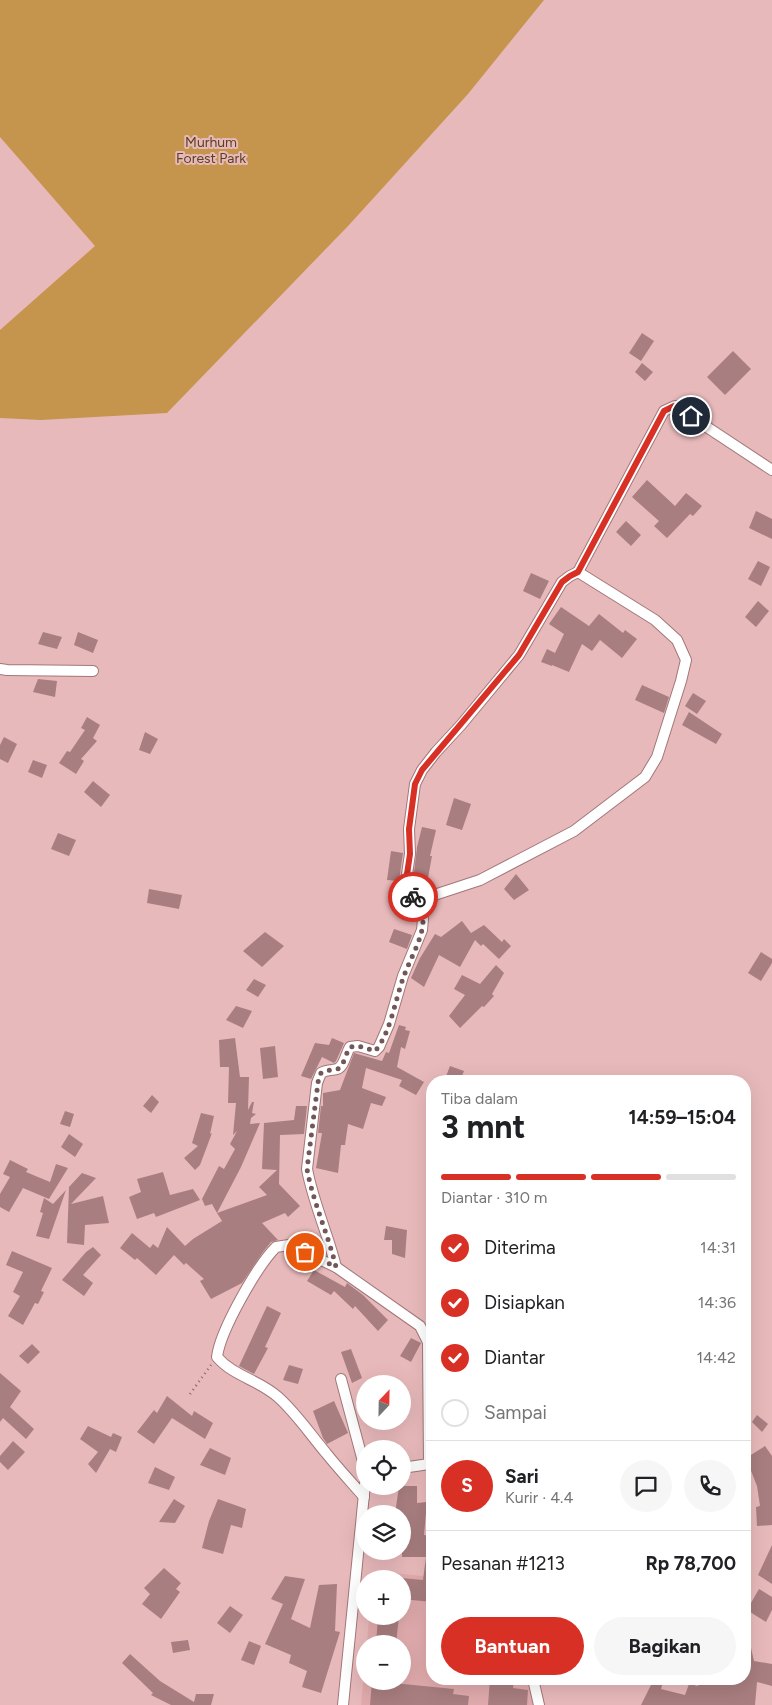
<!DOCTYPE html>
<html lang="id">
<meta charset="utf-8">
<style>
:root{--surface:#fff;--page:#f6f6f6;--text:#202124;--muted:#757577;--line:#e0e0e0;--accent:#d93025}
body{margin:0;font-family:Figtree,sans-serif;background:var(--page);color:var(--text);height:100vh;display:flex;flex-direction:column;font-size:19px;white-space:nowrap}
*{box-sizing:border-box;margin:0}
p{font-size:16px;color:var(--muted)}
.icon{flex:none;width:28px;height:28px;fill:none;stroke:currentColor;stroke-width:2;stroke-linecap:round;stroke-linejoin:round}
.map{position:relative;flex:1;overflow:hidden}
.details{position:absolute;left:426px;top:1075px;width:325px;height:610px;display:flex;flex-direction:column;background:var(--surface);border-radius:20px;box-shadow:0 5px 20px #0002}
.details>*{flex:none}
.needle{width:32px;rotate:22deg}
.fabs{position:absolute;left:356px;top:1375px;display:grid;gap:10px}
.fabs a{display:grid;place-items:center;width:55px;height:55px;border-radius:50%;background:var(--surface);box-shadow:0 5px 20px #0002;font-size:25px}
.pin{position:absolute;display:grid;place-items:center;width:42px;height:42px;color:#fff;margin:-21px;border:2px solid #fff;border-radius:50%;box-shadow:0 1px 5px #0007}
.courier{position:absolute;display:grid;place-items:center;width:50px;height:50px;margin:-25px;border:4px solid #d93025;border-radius:50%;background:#fff;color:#222;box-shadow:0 1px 6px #0007}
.overview em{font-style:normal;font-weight:700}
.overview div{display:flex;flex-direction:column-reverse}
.overview{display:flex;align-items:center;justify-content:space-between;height:85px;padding:0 15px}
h1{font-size:32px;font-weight:700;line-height:38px}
.bar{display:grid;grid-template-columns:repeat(4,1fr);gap:8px 5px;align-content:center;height:60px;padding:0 15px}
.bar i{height:6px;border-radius:4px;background:var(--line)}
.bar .selected{background:var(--accent)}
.bar p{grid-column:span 4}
.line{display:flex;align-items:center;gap:12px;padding:0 15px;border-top:1px solid var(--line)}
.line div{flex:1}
.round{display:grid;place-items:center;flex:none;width:52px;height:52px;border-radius:26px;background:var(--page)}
ol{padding:0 15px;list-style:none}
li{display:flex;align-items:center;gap:15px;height:55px}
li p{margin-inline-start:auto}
li .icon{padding:5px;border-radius:50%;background:var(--accent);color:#fff;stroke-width:4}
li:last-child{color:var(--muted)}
li i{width:28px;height:28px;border:2px solid var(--line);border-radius:50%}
.action{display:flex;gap:10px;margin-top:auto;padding:10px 15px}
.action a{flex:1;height:58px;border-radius:30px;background:var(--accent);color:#fff;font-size:20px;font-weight:700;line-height:58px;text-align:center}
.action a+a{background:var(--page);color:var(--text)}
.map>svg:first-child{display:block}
.built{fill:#e1abad}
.green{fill:#c5954d}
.building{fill:#a97e80}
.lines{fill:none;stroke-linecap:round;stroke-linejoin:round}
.street-casing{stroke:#a27779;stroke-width:12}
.path{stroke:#846667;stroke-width:2.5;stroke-dasharray:1 4;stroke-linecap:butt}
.street{stroke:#fff;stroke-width:10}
.done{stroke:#725658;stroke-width:5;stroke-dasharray:0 9}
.route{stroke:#d93025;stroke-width:6}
.labels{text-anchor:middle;stroke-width:4;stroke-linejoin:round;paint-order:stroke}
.park-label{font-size:14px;fill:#5a421e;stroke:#e8b9bb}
</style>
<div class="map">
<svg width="772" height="1705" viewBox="0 0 772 1705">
<rect width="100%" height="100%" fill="#e8b9bb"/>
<polygon class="built" points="374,1571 432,1577 432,1679 530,1679 533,1705 361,1705 365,1660 365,1681 402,1681 402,1644 367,1644 369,1616 402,1616 402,1579 373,1579"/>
<polygon class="green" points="0,0 544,0 468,94 349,225 167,413 41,420 0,418 0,330 95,246 0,137"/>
<g class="building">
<polygon points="642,333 654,341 641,361 629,353"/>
<polygon points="733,351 751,369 725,395 707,377"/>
<polygon points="642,363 653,372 645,381 635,372"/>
<polygon points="647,480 675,506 686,493 702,506 693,516 690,514 667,538 654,526 659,521 632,497"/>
<polygon points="756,511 772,519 772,539 749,528"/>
<polygon points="626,521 641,535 631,546 616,532"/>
<polygon points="758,561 770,567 761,586 748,579"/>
<polygon points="531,573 549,581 540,599 523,591"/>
<polygon points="758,601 769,611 756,627 745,617"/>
<polygon points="561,607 589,626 599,614 623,633 625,630 637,639 622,658 600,640 592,651 582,644 569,672 552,665 552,666 541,662 547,649 555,653 564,634 549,624"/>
<polygon points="43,632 62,637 57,649 38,644"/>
<polygon points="78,632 98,640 93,653 74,645"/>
<polygon points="38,679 57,681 55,697 33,692"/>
<polygon points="642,685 669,697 664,713 635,700"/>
<polygon points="693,693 706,701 697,714 685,706"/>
<polygon points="689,712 722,734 716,744 682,725"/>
<polygon points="87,717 100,725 93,738 97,741 81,759 84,761 76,774 59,763 67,751 70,752 85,730 81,728"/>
<polygon points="145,732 158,739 150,754 139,750"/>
<polygon points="4,737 17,744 8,763 0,759 0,745"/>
<polygon points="33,760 47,765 42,778 28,772"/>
<polygon points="93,781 110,795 101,807 84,792"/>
<polygon points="454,798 471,804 462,830 446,825"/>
<polygon points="422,827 436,830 430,856 432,856 426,889 415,887 413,881 417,847"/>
<polygon points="58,833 76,840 69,856 51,849"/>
<polygon points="391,851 403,853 399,881 387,880"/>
<polygon points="516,874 529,890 514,900 504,889"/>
<polygon points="149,889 182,895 179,909 147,903"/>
<polygon points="462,921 471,933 484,925 502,942 504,939 511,946 499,959 483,944 481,946 475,940 460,967 439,955 424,987 411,978 420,958 435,934 441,937"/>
<polygon points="394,929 412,935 407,949 389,942"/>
<polygon points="265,932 284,946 262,967 243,951"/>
<polygon points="761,952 772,959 772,963 761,981 748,973"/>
<polygon points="496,965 504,973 492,994 494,996 484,1007 482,1006 460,1028 449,1016 465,995 454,989 462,975 480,984"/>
<polygon points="254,979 266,985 258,997 246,990"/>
<polygon points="236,1006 252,1011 243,1028 226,1020"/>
<polygon points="399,1025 406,1027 405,1030 410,1031 405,1049 401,1047 397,1067 424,1082 416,1095 399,1086 402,1080 366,1068 362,1088 386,1097 382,1106 371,1103 363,1129 348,1124 345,1145 341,1145 338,1173 316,1168 322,1133 318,1133 321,1106 323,1106 323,1093 340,1090 354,1053 382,1061 386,1052 389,1053"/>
<polygon points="235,1038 240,1077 249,1077 248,1110 252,1102 254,1102 252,1113 256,1114 251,1118 250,1124 260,1123 241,1167 217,1213 212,1204 205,1206 202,1199 219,1166 224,1169 235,1149 230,1144 237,1131 233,1135 236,1103 228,1103 229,1067 220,1067 219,1040"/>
<polygon points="332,1038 344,1043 336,1061 334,1063 322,1057 311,1079 301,1076 315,1043 329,1045"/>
<polygon points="275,1046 278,1077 263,1079 260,1048"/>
<polygon points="450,1066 464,1071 460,1081 452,1081 445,1079"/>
<polygon points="152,1095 159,1102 151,1113 143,1106"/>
<polygon points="296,1106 307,1106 304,1134 280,1135 279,1184 300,1206 288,1217 285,1213 262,1223 278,1240 271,1242 263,1252 242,1283 211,1299 200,1281 204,1279 186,1263 184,1265 174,1255 156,1275 137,1258 135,1260 120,1248 132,1233 150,1248 153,1244 158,1248 167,1227 185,1246 193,1239 222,1221 217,1213 267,1195 259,1187 277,1170 262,1169 264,1123 294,1120"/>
<polygon points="65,1111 74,1114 70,1127 60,1124"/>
<polygon points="201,1113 214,1116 210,1134 212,1133 200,1165 195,1170 184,1158 198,1146 192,1143"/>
<polygon points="69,1134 83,1144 75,1157 61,1147"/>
<polygon points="10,1160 28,1169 26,1172 50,1182 56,1164 68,1168 49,1199 23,1188 9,1212 0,1207 0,1194 10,1177 3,1174"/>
<polygon points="163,1172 170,1195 193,1189 200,1200 156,1217 154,1213 137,1219 129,1197 141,1192 137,1179"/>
<polygon points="82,1173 96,1178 71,1204 103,1196 109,1223 85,1225 84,1245 67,1243 69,1187"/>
<polygon points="66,1190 49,1239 36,1236 43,1213 40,1212 44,1198 53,1204"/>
<polygon points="386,1226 407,1230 405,1258 392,1254 392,1240 384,1240"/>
<polygon points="93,1247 101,1255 83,1275 93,1283 84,1296 62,1280 86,1252"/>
<polygon points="12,1251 52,1268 41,1291 44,1292 38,1304 35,1303 23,1325 8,1316 20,1296 13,1292 23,1272 6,1265"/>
<polygon points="314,1270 345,1287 347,1283 363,1295 388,1320 378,1331 355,1306 353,1309 334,1291 331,1295 307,1281"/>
<polygon points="267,1306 281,1313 265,1347 268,1348 254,1374 239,1366"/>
<polygon points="411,1338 421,1343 411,1362 400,1356"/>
<polygon points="32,1344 40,1352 28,1364 19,1356"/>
<polygon points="351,1349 362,1378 352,1383 341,1352"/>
<polygon points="289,1365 303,1369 298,1384 283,1380"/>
<polygon points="0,1373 21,1391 10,1407 34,1429 26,1439 3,1418 0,1422"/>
<polygon points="167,1396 192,1416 194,1411 213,1423 205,1439 172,1418 154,1444 137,1432 154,1410 157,1413"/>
<polygon points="334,1401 348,1433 327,1444 323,1438 313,1411"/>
<polygon points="757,1415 768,1424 762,1432 752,1422"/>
<polygon points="88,1426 111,1437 113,1433 122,1437 116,1452 110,1449 96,1473 88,1464 98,1452 80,1439"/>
<polygon points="13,1441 25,1452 8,1470 0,1462 0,1456"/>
<polygon points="765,1446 772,1456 772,1525 757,1526 756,1507 760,1506 757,1486 746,1458"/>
<polygon points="210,1448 231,1458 225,1475 200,1465"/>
<polygon points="155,1467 175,1477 169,1490 148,1483"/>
<polygon points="399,1486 417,1486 417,1503 427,1502 424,1535 432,1536 432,1557 402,1557 402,1514 395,1514"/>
<polygon points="174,1499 185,1506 175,1523 159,1522"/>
<polygon points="218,1499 246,1509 242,1528 231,1525 223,1554 202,1548 209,1521"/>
<polygon points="772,1545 772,1584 758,1575"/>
<polygon points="426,1557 432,1558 432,1602 402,1599 402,1578 423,1580"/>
<polygon points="164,1568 181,1583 176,1589 180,1592 161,1619 142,1604 150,1594 144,1588"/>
<polygon points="285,1576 305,1579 291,1619 310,1628 319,1585 337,1584 335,1631 340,1632 321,1693 302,1687 307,1671 289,1663 291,1655 265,1644 283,1604 271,1599"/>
<polygon points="759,1589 772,1597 772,1610 766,1622 747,1610"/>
<polygon points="230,1606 243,1615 230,1633 217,1623"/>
<polygon points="378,1616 399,1616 396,1644 376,1644"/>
<polygon points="745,1639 749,1639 754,1661 772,1664 772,1686 757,1682 755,1705 641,1705 654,1679 663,1682 661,1689 685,1695 689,1684 698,1686 700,1679 745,1679"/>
<polygon points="188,1640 190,1650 173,1653 171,1642"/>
<polygon points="249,1641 261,1646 254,1665 241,1660"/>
<polygon points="130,1654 160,1681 194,1702 196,1694 214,1694 211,1705 171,1705 151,1695 153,1693 122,1663"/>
<polygon points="490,1679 514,1679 513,1688 528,1690 527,1705 488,1705"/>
<polygon points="372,1681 393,1681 393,1683 454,1689 453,1694 469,1696 468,1705 370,1705"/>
</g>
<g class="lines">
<g class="street-casing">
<g id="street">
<polyline points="0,669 7,670 93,671"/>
<polyline points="416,901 480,880 574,831 645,777 657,757 681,681 686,660 677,640 655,620 578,572 664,411 675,406 772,470"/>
<path d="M336 1267C328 1234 313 1202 307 1169L317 1083 321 1073C327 1069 331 1071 337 1069 344 1067 346 1053 350 1047L358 1046 375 1051 379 1047 389 1024 403 976 422 930 423 919 422 910 407 887 406 881 410 854 409 829 415 784 422 770 436 752 461 725 519 655 562 582 570 576 578 572"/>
<polyline points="341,1379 365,1469"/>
<path d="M364 1497C351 1482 338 1468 326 1453 310 1434 296 1413 278 1397 259 1380 233 1376 217 1357 220 1331 257 1266 276 1247L289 1245 336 1267 420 1326 428 1342 429 1464 402 1468"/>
<polyline points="533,1679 539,1705"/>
<polyline points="343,1705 365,1484"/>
</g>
</g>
<polyline class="path" points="190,1394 211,1365"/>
<use href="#street" class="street"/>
</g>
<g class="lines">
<path class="done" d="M305 1252 336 1267C328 1234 313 1202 307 1169L319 1075C326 1067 337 1073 341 1066 345 1061 346 1053 350 1047L358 1046 375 1051C391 1033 395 999 404 976 410 959 422 940 423 922 424 912 419 905 413 897"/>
<polyline class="route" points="413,897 407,887 406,881 410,854 409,829 415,784 422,770 519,655 562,582 570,576 578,572 664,411 674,406 691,416"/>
</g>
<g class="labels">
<g class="park-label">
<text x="211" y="147">Murhum<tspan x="211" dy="16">Forest Park</tspan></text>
</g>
</g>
</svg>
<div class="fabs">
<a><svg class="needle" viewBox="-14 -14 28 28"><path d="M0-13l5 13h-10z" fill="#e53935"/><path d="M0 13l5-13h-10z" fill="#757577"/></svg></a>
<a><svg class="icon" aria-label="locate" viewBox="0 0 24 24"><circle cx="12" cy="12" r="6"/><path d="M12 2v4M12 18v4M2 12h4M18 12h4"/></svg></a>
<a><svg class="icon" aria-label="layers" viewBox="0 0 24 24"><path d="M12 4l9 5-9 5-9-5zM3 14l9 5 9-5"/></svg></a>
<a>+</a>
<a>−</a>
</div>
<div class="pin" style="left:305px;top:1252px;background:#ea580c"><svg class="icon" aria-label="bag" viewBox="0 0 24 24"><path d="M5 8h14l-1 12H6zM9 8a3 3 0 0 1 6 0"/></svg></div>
<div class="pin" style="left:691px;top:416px;background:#1f2937"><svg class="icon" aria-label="home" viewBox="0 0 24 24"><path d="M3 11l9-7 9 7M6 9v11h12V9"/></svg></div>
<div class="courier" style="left:413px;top:897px"><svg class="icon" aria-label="bike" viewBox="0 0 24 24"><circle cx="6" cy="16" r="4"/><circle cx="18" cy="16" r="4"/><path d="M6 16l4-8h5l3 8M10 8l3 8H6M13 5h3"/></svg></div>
<section class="details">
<div class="overview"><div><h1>3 mnt</h1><p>Tiba dalam</p></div><em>14:59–15:04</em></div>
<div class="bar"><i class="selected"></i><i class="selected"></i><i class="selected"></i><i></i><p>Diantar · 310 m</p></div>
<ol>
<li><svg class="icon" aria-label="check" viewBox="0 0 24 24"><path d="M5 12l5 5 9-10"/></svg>Diterima<p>14:31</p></li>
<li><svg class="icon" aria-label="check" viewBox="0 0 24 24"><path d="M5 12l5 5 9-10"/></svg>Disiapkan<p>14:36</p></li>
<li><svg class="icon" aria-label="check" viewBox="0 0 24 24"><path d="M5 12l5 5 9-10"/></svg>Diantar<p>14:42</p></li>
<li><i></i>Sampai</li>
</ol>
<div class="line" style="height:90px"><b class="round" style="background:var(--accent);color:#fff">S</b><div><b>Sari</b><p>Kurir · 4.4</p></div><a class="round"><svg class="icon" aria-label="chat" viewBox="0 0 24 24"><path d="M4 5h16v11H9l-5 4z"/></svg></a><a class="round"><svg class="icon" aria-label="phone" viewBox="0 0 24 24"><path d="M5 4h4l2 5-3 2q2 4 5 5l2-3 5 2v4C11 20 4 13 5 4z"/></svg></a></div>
<div class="line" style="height:65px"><div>Pesanan #1213</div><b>Rp 78,700</b></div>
<div class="action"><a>Bantuan</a><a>Bagikan</a></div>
</section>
</div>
